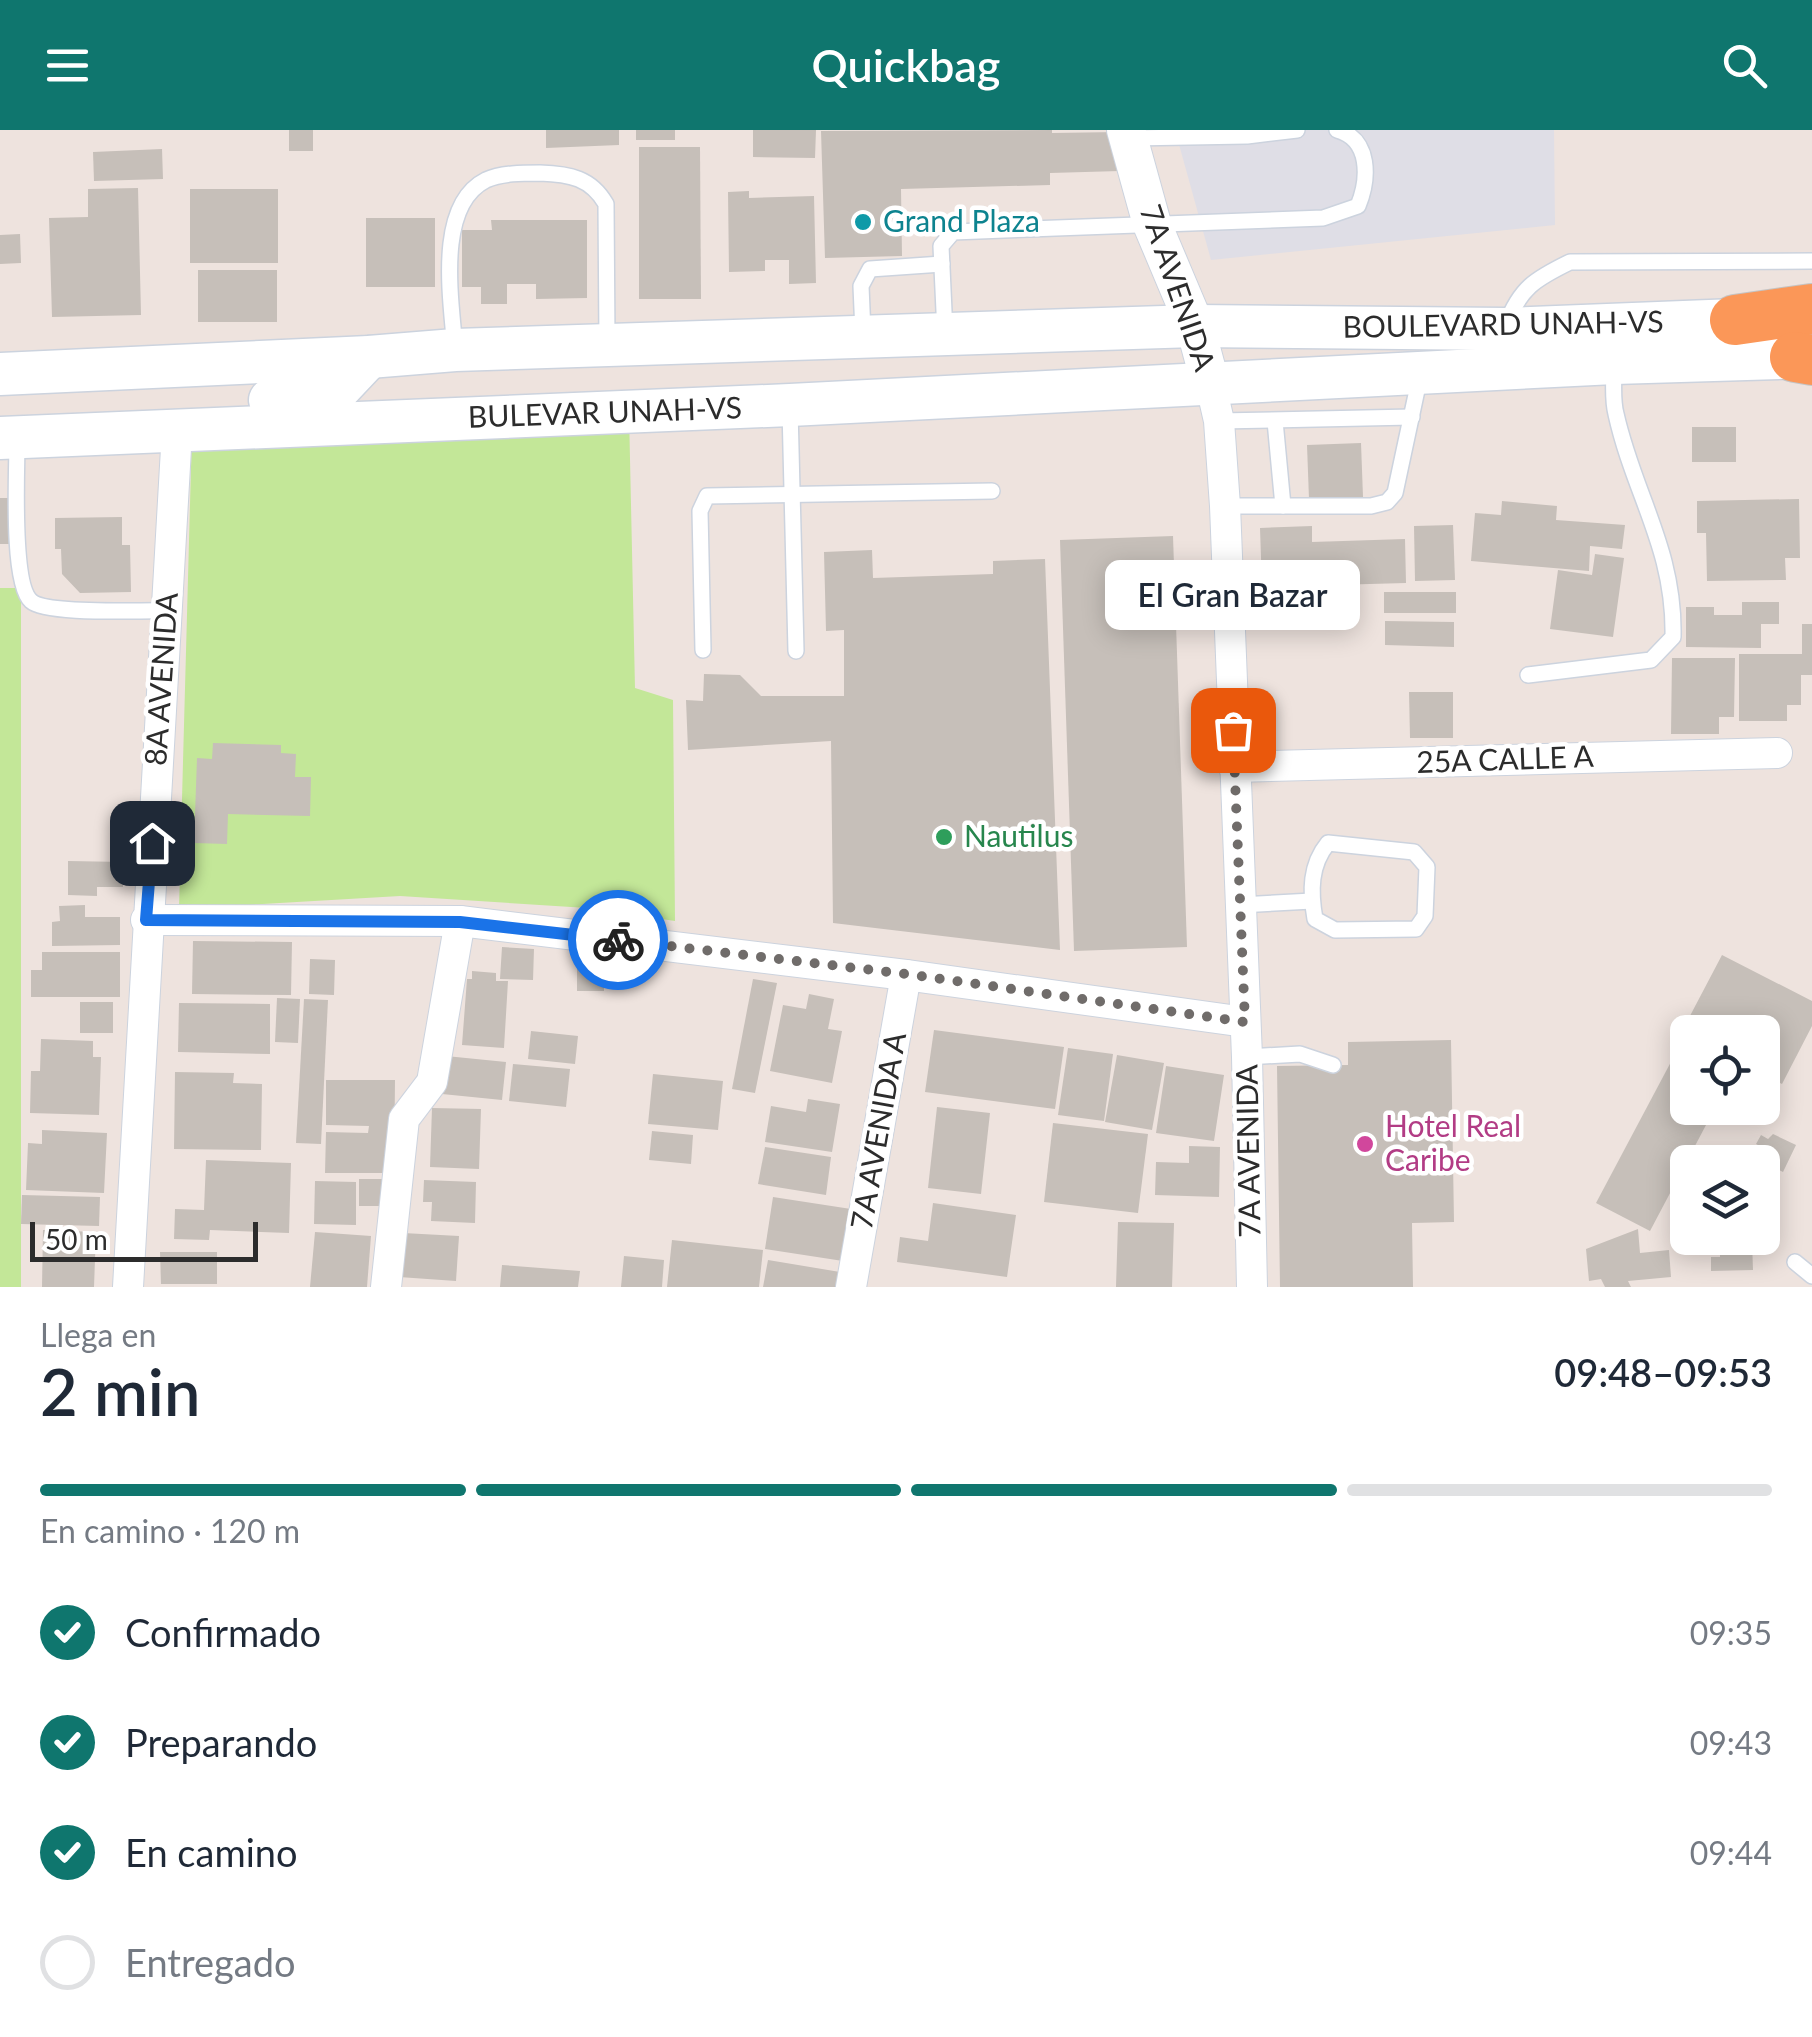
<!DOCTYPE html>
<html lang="es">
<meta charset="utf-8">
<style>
:root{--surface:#fff;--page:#f6f6f7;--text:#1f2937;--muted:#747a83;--line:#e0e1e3;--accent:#0f766e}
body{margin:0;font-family:Lato,sans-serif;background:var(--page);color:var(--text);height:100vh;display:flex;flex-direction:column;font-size:38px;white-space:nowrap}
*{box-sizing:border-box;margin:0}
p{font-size:32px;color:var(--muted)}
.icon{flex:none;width:55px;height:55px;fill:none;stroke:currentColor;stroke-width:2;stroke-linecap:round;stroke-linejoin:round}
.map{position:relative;height:1157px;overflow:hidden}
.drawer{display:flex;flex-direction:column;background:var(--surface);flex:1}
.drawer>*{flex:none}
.controls{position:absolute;left:1670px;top:885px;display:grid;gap:20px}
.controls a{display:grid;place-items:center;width:110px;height:110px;border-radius:15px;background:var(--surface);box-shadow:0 5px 25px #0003;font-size:50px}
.scale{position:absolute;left:30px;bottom:25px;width:228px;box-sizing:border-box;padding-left:10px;border:5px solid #2c2c2c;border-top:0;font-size:28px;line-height:35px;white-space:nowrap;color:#2c2c2c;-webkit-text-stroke:8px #fff;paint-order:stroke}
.pin{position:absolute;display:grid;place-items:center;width:85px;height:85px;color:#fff;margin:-42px;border-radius:20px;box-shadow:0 5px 15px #0006}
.courier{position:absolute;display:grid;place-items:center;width:100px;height:100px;margin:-50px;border:8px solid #1a73e8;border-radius:50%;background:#fff;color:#222;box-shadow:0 2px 12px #0007}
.bubble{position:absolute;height:70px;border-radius:15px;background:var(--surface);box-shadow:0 5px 25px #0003;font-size:32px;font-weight:600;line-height:70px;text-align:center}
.overview em{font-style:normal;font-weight:600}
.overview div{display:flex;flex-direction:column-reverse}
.overview{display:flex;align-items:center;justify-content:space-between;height:170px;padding:0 40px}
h1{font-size:65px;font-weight:600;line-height:75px}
.bar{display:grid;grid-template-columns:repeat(4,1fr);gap:15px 10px;align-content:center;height:120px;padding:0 40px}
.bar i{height:12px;border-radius:8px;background:var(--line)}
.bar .active{background:var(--accent)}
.bar p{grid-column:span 4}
ol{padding:0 40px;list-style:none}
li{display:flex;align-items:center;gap:30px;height:110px}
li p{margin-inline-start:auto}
li .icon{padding:10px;border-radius:50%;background:var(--accent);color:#fff;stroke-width:4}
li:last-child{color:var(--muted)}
li i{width:55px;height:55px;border:5px solid var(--line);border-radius:50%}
header{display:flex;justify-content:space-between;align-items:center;height:130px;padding:0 40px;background:var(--accent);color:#fff;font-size:45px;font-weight:600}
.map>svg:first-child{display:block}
.industrial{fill:#dfdee6}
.green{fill:#c3e798}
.building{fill:#c6bfb9}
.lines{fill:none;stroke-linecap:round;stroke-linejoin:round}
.service-casing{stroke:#ccd3de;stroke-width:18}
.minor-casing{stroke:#ccd3de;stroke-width:32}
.tertiary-casing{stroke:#ccd3de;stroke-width:40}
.secondary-casing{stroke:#ccd3de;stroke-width:45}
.trunk-casing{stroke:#c4c4c4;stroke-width:52}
.service{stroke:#fff;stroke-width:15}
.minor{stroke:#fff;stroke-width:30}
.tertiary{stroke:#fff;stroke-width:38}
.secondary{stroke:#fff;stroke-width:42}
.trunk{stroke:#fb9758;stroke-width:50}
.done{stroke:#706c6a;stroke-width:10;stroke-dasharray:0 18}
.route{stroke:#1a73e8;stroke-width:12}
.culture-dot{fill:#0f9aa8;stroke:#fff;stroke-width:4}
.leisure-dot{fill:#2e9e5b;stroke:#fff;stroke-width:4}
.hotel-dot{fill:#d1479c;stroke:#fff;stroke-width:4}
.labels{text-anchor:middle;stroke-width:9;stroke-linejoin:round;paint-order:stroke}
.culture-label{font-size:30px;fill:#0d838f;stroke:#fff;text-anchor:start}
.street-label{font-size:30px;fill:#2c2c2c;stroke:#fff}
.leisure-label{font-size:30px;fill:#27864d;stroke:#fff;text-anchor:start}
.hotel-label{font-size:30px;fill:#b23c85;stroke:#fff;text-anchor:start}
</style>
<header><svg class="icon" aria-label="menu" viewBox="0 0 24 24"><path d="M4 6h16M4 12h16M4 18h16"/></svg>Quickbag<svg class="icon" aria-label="search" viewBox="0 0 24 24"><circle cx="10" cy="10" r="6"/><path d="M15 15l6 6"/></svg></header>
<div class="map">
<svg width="1812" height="1157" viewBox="0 0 1812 1157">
<rect width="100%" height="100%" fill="#eee3de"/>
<polygon class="industrial" points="1175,0 1554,0 1555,95 1211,130"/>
<g class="green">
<polygon points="629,283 635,558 673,570 675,791 587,778 400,766 179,779 192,301"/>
<rect x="0" y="458" width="21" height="699"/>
</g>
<g class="building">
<rect x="289" y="0" width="24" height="21"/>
<polygon points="546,0 619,0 619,15 546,18"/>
<rect x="636" y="0" width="39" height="10"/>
<polygon points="753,0 816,0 815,28 753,27"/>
<polygon points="1052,0 1052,3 1119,2 1120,41 1050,43 1050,55 901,59 902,126 825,128 821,1"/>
<polygon points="639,17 700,17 701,169 639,169"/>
<polygon points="162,19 163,49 94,51 93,22"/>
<polygon points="138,58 141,185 52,187 49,88 88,87 88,59"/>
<rect x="190" y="59" width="88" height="74"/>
<polygon points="749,61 749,68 814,66 816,153 789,154 789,130 765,130 765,141 729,142 728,62"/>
<rect x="366" y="88" width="69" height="69"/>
<polygon points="491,90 587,90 587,168 536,169 536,154 507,154 507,174 481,174 481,157 462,157 462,100 492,100"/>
<polygon points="20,104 21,133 0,134 0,105"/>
<rect x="198" y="140" width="79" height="52"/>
<rect x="1692" y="297" width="44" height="35"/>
<polygon points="1361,313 1363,367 1309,369 1307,315"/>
<polygon points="0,368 11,368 10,414 0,414"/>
<polygon points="1799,369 1800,428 1785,428 1786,450 1707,451 1706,403 1697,403 1697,371"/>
<polygon points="1502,371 1557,376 1556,390 1625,395 1622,419 1590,416 1589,441 1471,431 1475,383 1501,385"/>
<polygon points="122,387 122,415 130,415 131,462 80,463 62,444 61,419 55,419 55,388"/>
<polygon points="1453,395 1455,450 1415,451 1414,396"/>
<polygon points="1312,396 1312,412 1405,409 1406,453 1262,457 1260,398"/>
<polygon points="1173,406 1187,817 1074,821 1060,410"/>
<polygon points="872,420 873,448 993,444 993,431 1045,429 1060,820 833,793 831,611 688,620 686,570 703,571 704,544 740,545 761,566 844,566 844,500 826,501 824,422"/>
<polygon points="1595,424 1624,428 1613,507 1550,499 1558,440 1592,445"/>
<polygon points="1339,461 1340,483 1283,486 1282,463"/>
<rect x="1384" y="462" width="72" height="21"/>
<polygon points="1742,472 1779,472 1779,494 1761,494 1761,518 1686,517 1686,477 1714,477 1714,485 1742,485"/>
<polygon points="1385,491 1454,492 1454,517 1385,515"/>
<polygon points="1802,494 1812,494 1812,545 1801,545 1801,575 1787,575 1787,591 1739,591 1739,524 1802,524"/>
<polygon points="1672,528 1735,528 1734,587 1719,587 1719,604 1671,604"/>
<polygon points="1409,562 1453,562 1453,608 1410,608"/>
<polygon points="213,613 281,615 281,623 296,624 295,647 311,647 310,686 228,684 227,714 194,713 197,628 212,629"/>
<polygon points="68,731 124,732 123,757 97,757 97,766 68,765"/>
<polygon points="85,775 85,787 120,787 120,815 52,816 52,792 60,791 59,776"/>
<polygon points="193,811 292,812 291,865 192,864"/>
<polygon points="502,817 534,819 533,850 500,849"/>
<polygon points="42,822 120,822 120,867 31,867 31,840 42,840"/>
<polygon points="1722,825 1812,871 1812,896 1782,954 1762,944 1762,902 1688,902 1688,906 1681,903"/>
<polygon points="310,829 335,830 334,865 309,864"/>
<rect x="577" y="832" width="27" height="29"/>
<polygon points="472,841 496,843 496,851 508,851 504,918 462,915 467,849 472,849"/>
<polygon points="753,849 777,853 755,963 732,959"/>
<polygon points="809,864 834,869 828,899 842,901 832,953 770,941 783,875 806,879"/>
<polygon points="277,868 300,869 298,913 275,912"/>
<polygon points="304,869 328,870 321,1014 296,1013"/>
<rect x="80" y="872" width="33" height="31"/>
<polygon points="179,873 270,874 270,924 178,922"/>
<polygon points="934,900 1064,917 1055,979 925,962"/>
<polygon points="531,901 578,906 575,934 528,929"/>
<polygon points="41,909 93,911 93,927 101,927 99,985 30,983 31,941 40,941"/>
<polygon points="1451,910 1454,1092 1412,1093 1413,1157 1280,1157 1277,936 1348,935 1348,912"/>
<polygon points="1681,913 1688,916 1688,978 1715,978 1650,1101 1596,1073"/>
<polygon points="1068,918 1113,924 1104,991 1058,985"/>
<polygon points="1117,925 1164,933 1152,1000 1105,992"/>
<polygon points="446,926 506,932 502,970 442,964"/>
<polygon points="513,934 570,939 566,977 509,971"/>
<polygon points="1166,936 1224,945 1214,1011 1156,1003"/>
<polygon points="175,942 234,943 233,953 262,954 261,1020 174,1019"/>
<polygon points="653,944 723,951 718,1000 648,994"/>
<polygon points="326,950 395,950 394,1043 325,1043 326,1002 368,1003 369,996 326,995"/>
<polygon points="808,969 840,974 832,1022 765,1012 771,976 806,982"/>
<polygon points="937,977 990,983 981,1064 928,1058"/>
<polygon points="432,978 481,979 479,1039 430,1037"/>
<polygon points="1053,993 1148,1004 1138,1083 1044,1072"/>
<polygon points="42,1000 107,1003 104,1063 26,1060 28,1013 42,1014"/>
<polygon points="652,1001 693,1005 691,1034 649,1030"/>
<polygon points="1773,1004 1796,1015 1783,1042 1762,1032 1768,1020 1756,1014 1761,1005 1768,1009"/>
<polygon points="1189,1016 1220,1017 1219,1067 1155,1065 1156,1032 1189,1033"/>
<polygon points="765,1017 831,1027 826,1065 758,1054"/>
<polygon points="206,1030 291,1033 289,1103 210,1100 209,1110 174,1109 175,1079 204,1080"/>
<rect x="359" y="1049" width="27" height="27"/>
<polygon points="424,1050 476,1052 475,1093 431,1091 432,1072 423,1072"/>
<polygon points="315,1051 356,1052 356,1095 314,1094"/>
<polygon points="22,1065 100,1067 99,1096 21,1094"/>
<polygon points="773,1067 851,1079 843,1131 765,1119"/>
<polygon points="933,1073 1016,1085 1007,1147 897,1132 900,1107 928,1111"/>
<polygon points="1118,1092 1174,1093 1172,1157 1116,1157"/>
<polygon points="1638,1099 1640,1123 1669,1120 1671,1147 1628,1151 1631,1157 1605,1157 1601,1149 1589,1151 1586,1119"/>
<polygon points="43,1100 96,1102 94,1157 42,1157"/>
<polygon points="315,1102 371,1106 367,1157 310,1157"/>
<polygon points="403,1103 459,1106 456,1151 399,1147"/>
<polygon points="672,1110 763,1120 759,1157 667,1157"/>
<polygon points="1752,1112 1753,1140 1711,1141 1711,1127 1720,1127 1720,1113"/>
<polygon points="160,1122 217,1122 217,1154 161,1154"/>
<polygon points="624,1126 664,1130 662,1157 621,1157"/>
<polygon points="768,1130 840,1142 837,1157 763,1157"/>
<polygon points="502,1135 580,1141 578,1157 500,1157"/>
</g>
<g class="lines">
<g class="service-casing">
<g id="service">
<polyline points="1131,8 1247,6 1297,0"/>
<path d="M1506 195C1520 158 1535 149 1570 132L1812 131"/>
<polyline points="863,203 861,156 870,139 942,134"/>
<path d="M945 203 941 116 953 102 1323 88 1358 76C1369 49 1371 9 1337 0"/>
<path d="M455 220C452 174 434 76 486 50 501 43 523 43 540 43 570 44 591 48 606 74L607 211"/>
<polyline points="790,279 796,521"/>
<polyline points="1219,291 1412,287"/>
<polyline points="1275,291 1283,376"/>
<path d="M17 312C17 341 11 453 31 471 46 485 142 480 167 481"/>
<polyline points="1225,376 1371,376 1387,372 1395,363 1420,246"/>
<polyline points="703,520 700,381 707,366 992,361"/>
<path d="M1528 545 1651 530 1673 507C1675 419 1634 365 1616 284 1612 269 1614 252 1614 237"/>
<path d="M1328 713 1414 722 1427 737 1425 786 1416 799 1335 800 1315 789C1310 761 1310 735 1328 713Z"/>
<polyline points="1240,775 1312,771"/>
<polyline points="1247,927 1300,924 1333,935"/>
<polyline points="1795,1132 1812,1146"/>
</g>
</g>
<g class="minor-casing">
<g id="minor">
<polyline points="1211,256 1219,291 1225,376 1247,927 1252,1157"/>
<polyline points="1234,637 1777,623"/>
<polyline points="146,790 460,791 906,845 1245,892"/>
<polyline points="128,1157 177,301"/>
<polyline points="386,1157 404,989 432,952 460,791"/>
<polyline points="851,1157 906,845"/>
</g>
</g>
<g class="tertiary-casing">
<polyline id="tertiary" points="1126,0 1152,94 1195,196 1211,256"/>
</g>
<g class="secondary-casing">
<g id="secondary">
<polyline points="0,244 369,227 455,220 1195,196 1505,199 1735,190 1767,192"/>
<polyline points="270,270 335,263 369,227"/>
<polyline points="0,308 790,275 1614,233 1812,227"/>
</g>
</g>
<g class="trunk-casing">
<g id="trunk">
<polyline points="1735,190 1812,179"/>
<polyline points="1795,227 1812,230"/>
</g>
</g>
<use href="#service" class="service"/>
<use href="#minor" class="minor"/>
<use href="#tertiary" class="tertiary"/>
<use href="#secondary" class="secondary"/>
<use href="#trunk" class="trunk"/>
</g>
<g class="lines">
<polyline class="done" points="618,810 906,844 1245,892 1233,600"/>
<polyline class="route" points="152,713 146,790 460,792 618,810"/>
</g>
<circle class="culture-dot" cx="863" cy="92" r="10"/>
<circle class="leisure-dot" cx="944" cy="707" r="10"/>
<circle class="hotel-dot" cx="1365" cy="1014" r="10"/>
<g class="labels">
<g class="culture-label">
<text x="883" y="102">Grand Plaza</text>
</g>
<g class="street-label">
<text transform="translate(1177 158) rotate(71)" y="10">7A AVENIDA</text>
<text transform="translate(1503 195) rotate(-1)" y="10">BOULEVARD UNAH-VS</text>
<text transform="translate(605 283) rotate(-2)" y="10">BULEVAR UNAH-VS</text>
<text transform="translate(162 549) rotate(-86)" y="10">8A AVENIDA</text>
<text transform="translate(1505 630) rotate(-2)" y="10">25A CALLE A</text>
<text transform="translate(879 1001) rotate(-80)" y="10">7A AVENIDA A</text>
<text transform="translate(1249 1021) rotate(-91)" y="10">7A AVENIDA</text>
</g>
<g class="leisure-label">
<text x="964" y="717">Nautilus</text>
</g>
<g class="hotel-label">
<text x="1385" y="1007">Hotel Real<tspan x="1385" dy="34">Caribe</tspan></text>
</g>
</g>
</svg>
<div class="controls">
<a><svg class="icon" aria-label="locate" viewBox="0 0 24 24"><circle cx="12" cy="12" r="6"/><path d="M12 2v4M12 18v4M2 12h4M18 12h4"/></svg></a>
<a><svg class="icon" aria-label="layers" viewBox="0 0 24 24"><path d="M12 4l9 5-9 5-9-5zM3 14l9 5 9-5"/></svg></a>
</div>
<div class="scale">50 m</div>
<div class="pin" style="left:1233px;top:600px;background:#ea580c"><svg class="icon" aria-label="bag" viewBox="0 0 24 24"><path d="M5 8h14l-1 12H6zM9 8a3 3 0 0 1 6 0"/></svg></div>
<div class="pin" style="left:152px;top:713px;background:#1f2937"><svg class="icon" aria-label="home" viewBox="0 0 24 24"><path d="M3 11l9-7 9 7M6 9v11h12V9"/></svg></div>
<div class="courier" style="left:618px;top:810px"><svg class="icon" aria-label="bike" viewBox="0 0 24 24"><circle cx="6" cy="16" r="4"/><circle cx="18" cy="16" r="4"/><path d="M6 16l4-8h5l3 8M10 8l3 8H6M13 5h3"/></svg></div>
<div class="bubble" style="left:1105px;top:430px;width:255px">El Gran Bazar</div>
</div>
<section class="drawer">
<div class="overview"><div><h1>2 min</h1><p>Llega en</p></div><em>09:48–09:53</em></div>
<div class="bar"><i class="active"></i><i class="active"></i><i class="active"></i><i></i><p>En camino · 120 m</p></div>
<ol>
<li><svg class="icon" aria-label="check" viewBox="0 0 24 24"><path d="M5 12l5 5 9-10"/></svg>Confirmado<p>09:35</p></li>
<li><svg class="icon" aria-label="check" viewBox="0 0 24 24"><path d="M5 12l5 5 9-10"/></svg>Preparando<p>09:43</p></li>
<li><svg class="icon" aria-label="check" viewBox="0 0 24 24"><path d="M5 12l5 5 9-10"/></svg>En camino<p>09:44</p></li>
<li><i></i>Entregado</li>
</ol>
</section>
